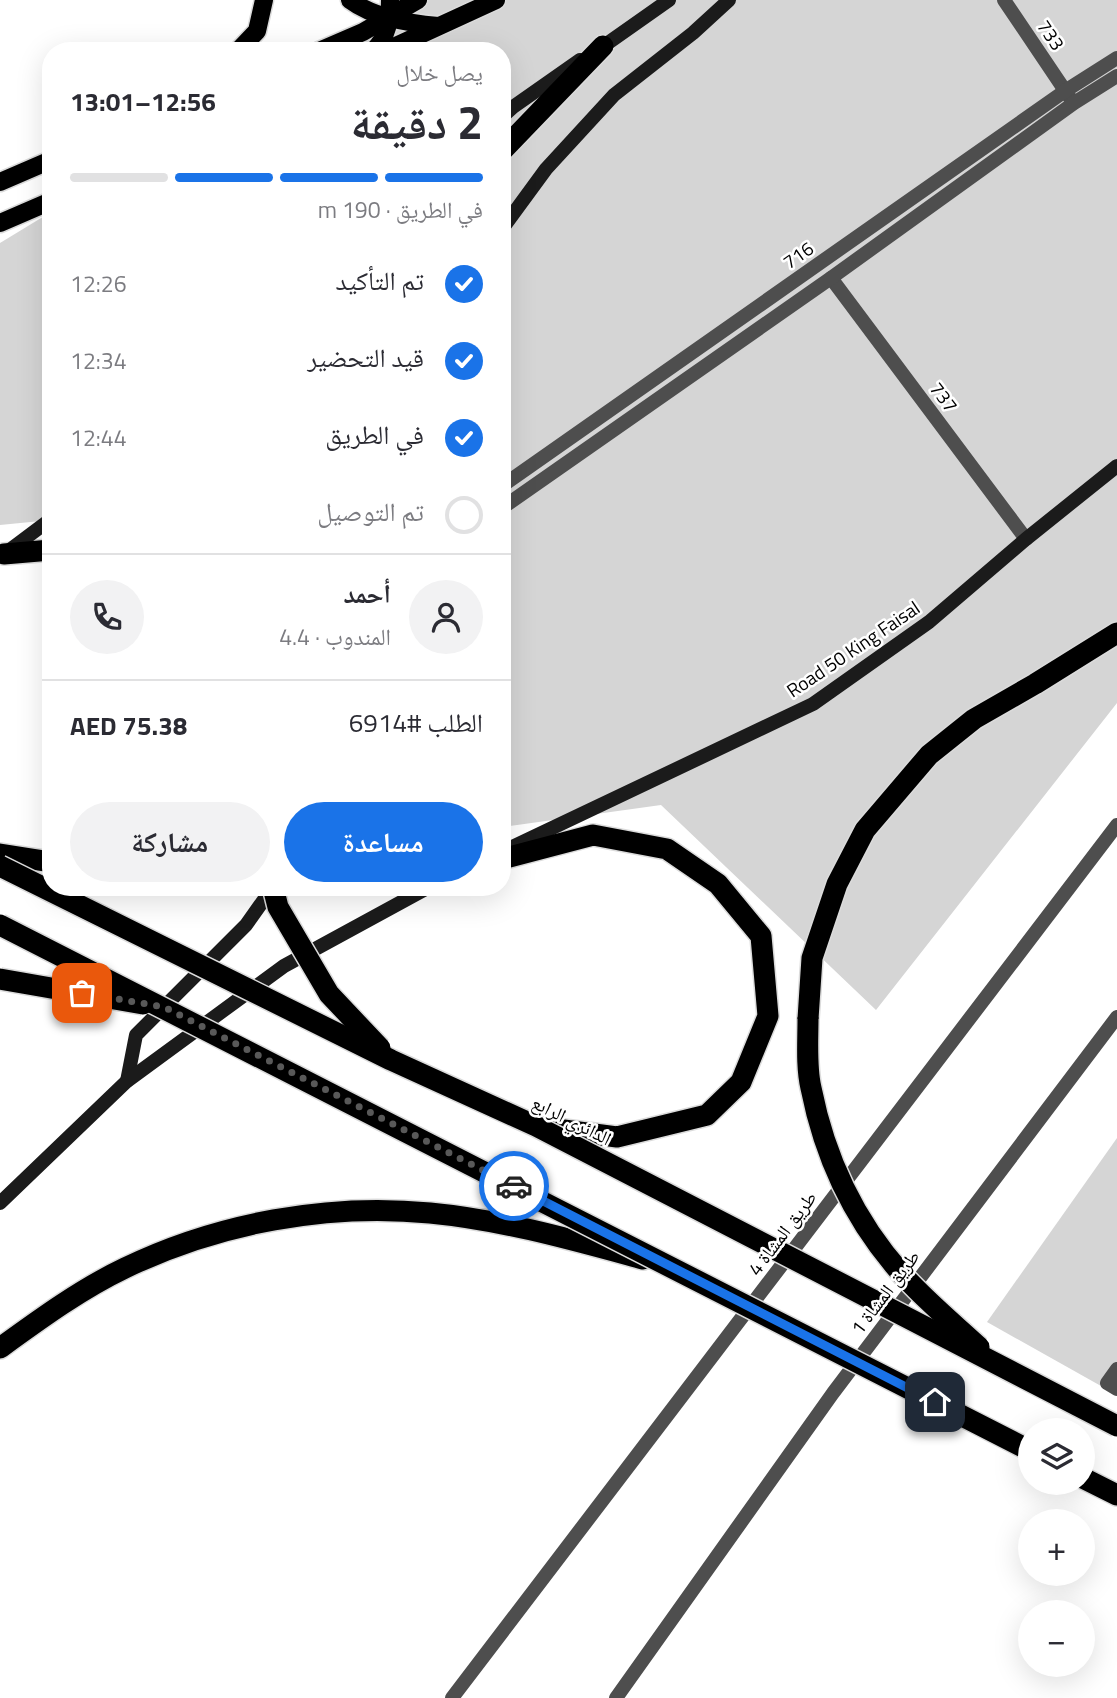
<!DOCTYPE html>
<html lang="ar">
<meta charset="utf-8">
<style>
:root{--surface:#fff;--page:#f2f2f3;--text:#2b2b33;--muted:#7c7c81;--line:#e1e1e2;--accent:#1a73e8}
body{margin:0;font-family:"Titillium Web","Noto Naskh Arabic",sans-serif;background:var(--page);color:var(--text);direction:rtl;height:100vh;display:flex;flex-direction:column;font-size:26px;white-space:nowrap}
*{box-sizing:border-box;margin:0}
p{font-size:23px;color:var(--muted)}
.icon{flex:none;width:38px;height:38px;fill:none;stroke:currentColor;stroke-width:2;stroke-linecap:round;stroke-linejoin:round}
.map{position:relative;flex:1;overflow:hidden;direction:ltr}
.panel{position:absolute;left:42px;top:42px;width:469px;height:854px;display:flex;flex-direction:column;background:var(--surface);border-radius:28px;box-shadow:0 7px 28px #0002;direction:rtl}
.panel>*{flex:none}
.tools{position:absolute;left:1018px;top:1418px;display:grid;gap:14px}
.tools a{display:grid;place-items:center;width:77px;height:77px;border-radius:50%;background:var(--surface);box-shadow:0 7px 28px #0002;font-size:35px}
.pin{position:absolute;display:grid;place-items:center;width:60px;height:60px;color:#fff;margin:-30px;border-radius:14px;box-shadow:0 4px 10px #0006}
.courier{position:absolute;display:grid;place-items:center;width:70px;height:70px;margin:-35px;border:5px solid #1a73e8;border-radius:50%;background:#fff;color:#222;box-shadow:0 2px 9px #0007}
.summary em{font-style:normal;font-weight:700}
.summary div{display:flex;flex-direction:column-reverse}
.summary{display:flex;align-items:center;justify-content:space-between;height:119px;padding:0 28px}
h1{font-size:46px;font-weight:700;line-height:52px}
.bar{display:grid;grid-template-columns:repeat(4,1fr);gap:10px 7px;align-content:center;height:84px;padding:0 28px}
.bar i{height:9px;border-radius:5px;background:var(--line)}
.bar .selected{background:var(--accent)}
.bar p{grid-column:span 4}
.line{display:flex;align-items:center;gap:18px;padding:0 28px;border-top:2px solid var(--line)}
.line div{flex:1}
.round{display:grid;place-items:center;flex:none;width:74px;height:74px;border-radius:37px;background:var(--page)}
ol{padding:0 28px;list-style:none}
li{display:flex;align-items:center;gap:21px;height:77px}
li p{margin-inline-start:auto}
li .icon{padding:7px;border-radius:50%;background:var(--accent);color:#fff;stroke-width:4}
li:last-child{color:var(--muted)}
li i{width:38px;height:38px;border:4px solid var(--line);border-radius:50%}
.action{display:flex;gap:14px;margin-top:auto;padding:14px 28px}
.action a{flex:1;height:80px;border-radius:42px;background:var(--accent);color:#fff;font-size:28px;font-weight:700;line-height:80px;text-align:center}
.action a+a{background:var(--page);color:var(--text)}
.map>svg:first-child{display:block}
.green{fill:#d5d5d5}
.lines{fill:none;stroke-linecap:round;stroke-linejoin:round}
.primary-casing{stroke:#dbdbdb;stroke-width:21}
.highway-casing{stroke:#dbdbdb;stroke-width:24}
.street{stroke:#4e4e4e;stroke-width:14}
.secondary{stroke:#1b1b1b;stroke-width:14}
.primary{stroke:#000;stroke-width:18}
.highway{stroke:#000;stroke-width:21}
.highway-bridge-casing{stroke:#dbdbdb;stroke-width:24;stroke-linecap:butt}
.highway-bridge{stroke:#000;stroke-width:21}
.done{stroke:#595959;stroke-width:7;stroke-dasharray:0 12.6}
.route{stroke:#1a73e8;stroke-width:9}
.labels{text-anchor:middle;stroke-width:5;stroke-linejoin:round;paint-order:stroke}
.street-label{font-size:19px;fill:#000;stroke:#fff}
</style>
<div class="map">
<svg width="1117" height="1698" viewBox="0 0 1117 1698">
<rect width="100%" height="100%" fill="#fff"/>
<g class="green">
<polygon points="400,0 1117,0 1117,703 876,1010 661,805 502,827 502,51 316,51"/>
<polygon points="51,212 51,520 0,525 0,243"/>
<polygon points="1117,1138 1117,1395 987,1322"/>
</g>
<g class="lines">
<g class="primary-casing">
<g id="primary">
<path d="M350 0C374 18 409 23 438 26"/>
<polyline points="238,51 257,31 264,0"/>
<polyline points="319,51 363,32 418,0"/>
<path d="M373 51C388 37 390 19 390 0"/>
<polyline points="385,51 496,0"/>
<polyline points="0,182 51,160"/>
<polyline points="0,223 51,201"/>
</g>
</g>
<g class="highway-casing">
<g id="highway">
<polyline points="502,151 603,46"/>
<polyline points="4,554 51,550"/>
<polyline points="0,854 51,862"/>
<polyline points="502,859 593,835 667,849 718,884 761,936 768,1016 741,1082 707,1115 617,1137 541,1127"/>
<polyline points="808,1019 812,958 837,884 865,830 929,755 974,719 1035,684 1117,633"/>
<path d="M0 1348C40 1319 81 1289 125 1268 218 1223 328 1203 430 1213 503 1220 573 1240 643 1259"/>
<polyline points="1083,1478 1117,1495"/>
</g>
</g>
<g class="street">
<polyline points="1004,0 1070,98"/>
<polyline points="831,278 1026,539"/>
<polyline points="502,486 1065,91 1117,58"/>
<polyline points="502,508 831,278 1074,103 1117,76"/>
<polyline points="1117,1369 1107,1383 1117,1389"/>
<polyline points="452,1698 1117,825"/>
<polyline points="616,1698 833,1393 1117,1017"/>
</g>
<g class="secondary">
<polyline points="598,50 669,0"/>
<polyline points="502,117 513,107 580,60"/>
<polyline points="502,229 546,169 614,95 693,33 729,0"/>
<polyline points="7,552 51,519"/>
<polyline points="504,851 813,704 929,622 1026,539 1117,466"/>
<polyline points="127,1081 136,1035 246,925 273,887"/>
<polyline points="0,1203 127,1081 284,966 429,887"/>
</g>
<use href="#primary" class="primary"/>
<use href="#highway" class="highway"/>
<g class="highway-bridge-casing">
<g id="highway-bridge">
<polyline points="0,866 391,1060 536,1126 1117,1426"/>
<polyline points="273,887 278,907 329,994 380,1048"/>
<polyline points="0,925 1031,1451"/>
<polyline points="0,979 143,1004"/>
<path d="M808 1019C808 1041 806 1067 811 1088 825 1159 854 1220 901 1273 925 1300 953 1323 979 1347"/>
</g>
</g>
<use href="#highway-bridge" class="highway-bridge"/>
</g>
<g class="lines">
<polyline class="done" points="82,993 164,1007 514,1186"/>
<polyline class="route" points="514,1186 935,1402"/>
</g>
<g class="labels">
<g class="street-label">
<text transform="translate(1051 35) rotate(56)" y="7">733</text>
<text transform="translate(798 255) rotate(-35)" y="7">716</text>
<text transform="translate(944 397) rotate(53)" y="7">737</text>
<text transform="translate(853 649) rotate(-34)" y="7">Road 50 King Faisal</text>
<text transform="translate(572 1120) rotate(27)" y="7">الدائري الرابع</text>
<text transform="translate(782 1233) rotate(-53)" y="7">طريق المشاة 4</text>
<text transform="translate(885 1292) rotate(-53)" y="7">طريق المشاة 1</text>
</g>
</g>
</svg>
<div class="tools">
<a><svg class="icon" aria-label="layers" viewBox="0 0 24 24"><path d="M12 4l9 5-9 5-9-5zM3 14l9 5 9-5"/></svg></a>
<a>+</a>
<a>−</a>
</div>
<div class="pin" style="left:82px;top:993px;background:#ea580c"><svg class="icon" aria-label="bag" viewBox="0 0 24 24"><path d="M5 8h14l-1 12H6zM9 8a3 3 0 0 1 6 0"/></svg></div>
<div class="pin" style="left:935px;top:1402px;background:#1f2937"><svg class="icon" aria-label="home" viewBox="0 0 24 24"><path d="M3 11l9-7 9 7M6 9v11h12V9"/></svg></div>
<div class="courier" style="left:514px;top:1186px"><svg class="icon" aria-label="car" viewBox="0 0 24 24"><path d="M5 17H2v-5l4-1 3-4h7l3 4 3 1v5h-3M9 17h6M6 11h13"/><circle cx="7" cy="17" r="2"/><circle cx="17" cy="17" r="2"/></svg></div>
<section class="panel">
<div class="summary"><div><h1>2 دقيقة</h1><p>يصل خلال</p></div><em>12:56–13:01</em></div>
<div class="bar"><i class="selected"></i><i class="selected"></i><i class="selected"></i><i></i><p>في الطريق · 190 m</p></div>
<ol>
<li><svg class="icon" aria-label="check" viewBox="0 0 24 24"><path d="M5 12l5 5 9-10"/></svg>تم التأكيد<p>12:26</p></li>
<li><svg class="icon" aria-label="check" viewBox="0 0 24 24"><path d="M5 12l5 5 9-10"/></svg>قيد التحضير<p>12:34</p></li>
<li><svg class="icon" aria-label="check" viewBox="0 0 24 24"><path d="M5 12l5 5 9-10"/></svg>في الطريق<p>12:44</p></li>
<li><i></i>تم التوصيل</li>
</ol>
<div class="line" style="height:126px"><a class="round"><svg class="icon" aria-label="person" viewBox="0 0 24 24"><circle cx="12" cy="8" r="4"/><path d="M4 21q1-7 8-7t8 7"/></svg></a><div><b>أحمد</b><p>المندوب · 4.4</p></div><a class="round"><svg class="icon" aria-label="phone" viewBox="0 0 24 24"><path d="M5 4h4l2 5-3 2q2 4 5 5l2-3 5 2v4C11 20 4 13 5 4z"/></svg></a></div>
<div class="line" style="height:91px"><div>الطلب #6914</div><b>AED 75.38</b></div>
<div class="action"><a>مساعدة</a><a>مشاركة</a></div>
</section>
</div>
